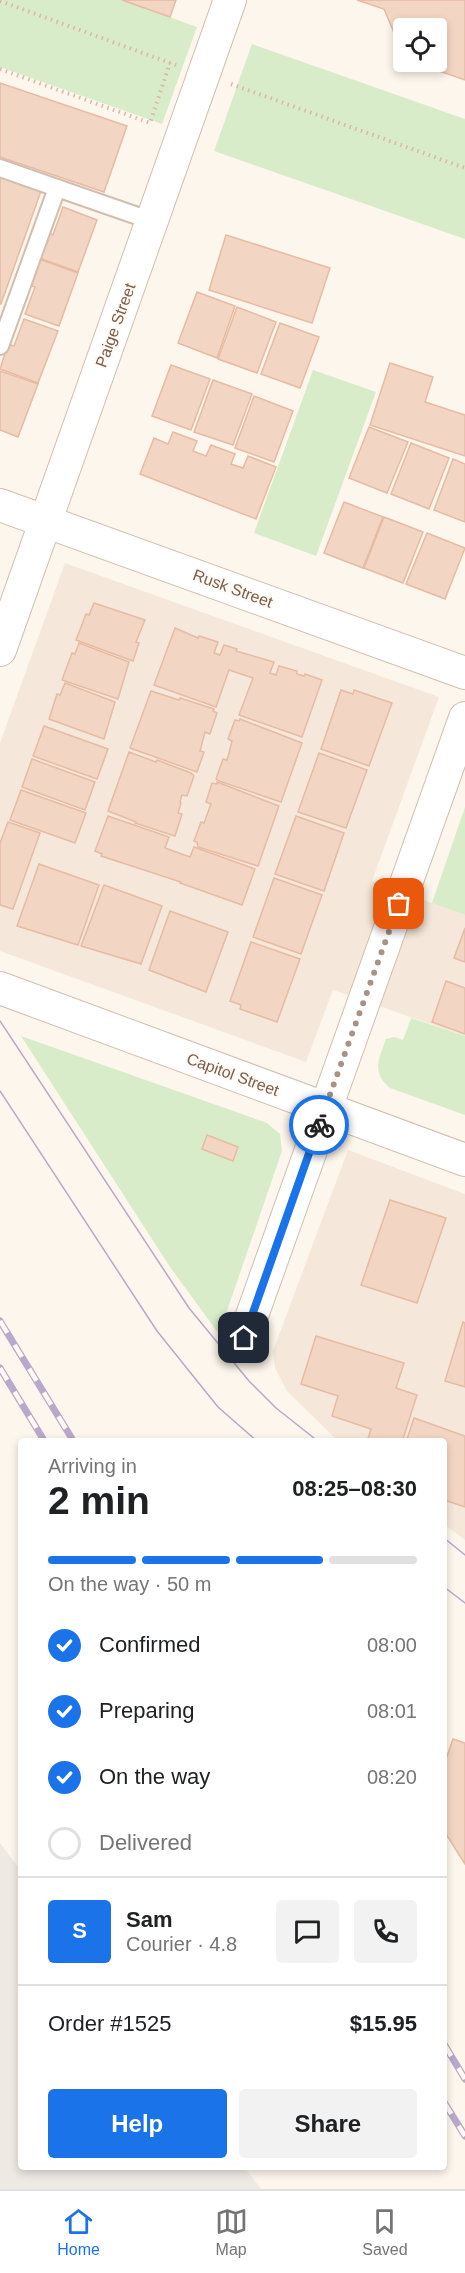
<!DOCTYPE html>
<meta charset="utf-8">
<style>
:root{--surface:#fff;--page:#f2f2f2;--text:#202124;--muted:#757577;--line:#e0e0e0;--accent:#1a73e8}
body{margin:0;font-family:Helvetica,sans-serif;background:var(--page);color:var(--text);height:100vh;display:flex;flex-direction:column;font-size:22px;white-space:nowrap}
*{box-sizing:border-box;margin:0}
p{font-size:20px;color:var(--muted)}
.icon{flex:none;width:33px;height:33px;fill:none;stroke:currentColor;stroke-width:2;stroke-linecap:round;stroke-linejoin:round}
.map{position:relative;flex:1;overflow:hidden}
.drawer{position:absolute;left:18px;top:1438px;width:429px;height:732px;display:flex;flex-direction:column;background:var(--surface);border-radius:6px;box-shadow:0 3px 9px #0003}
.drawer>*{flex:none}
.fabs{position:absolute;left:393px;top:18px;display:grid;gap:12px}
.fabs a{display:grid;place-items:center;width:54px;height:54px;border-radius:6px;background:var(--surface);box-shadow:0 3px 9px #0003;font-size:30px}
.pin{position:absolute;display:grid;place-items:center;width:51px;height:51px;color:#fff;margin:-26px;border-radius:12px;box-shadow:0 3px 9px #0006}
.courier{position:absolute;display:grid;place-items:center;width:60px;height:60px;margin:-30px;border:4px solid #1a73e8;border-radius:50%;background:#fff;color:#222;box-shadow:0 2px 8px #0007}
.headline em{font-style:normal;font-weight:700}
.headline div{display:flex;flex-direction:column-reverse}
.headline{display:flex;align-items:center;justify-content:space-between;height:102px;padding:0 30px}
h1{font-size:39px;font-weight:700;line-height:45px}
.bar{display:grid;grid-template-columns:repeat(4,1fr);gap:9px 6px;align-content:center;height:72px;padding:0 30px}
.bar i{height:8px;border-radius:4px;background:var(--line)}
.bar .selected{background:var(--accent)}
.bar p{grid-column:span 4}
.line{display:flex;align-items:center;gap:15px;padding:0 30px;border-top:2px solid var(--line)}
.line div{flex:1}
.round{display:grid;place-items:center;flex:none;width:63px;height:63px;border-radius:6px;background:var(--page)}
ol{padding:0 30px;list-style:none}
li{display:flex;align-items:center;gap:18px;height:66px}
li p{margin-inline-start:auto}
li .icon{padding:6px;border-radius:50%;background:var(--accent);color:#fff;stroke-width:4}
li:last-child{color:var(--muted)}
li i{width:33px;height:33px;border:3px solid var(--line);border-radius:50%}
.action{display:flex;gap:12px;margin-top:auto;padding:12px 30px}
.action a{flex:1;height:69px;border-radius:6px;background:var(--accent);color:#fff;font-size:24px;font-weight:700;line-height:69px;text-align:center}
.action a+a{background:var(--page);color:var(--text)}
.tab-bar{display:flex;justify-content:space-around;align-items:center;height:84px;border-top:2px solid var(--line);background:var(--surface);font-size:16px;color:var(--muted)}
.tab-bar a{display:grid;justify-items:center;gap:3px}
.tab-bar .selected{color:var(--accent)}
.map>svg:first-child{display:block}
.residential{fill:#f5e8da}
.industrial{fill:#efe9e4}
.green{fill:#d8ecc9}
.building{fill:#f3d5c3;stroke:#e6bba3;stroke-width:1.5}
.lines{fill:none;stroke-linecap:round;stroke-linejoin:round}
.service-casing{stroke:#d1beb0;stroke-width:20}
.minor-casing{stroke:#d1beb0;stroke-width:34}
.path{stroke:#d9b8a5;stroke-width:4;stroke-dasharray:1.5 4.5;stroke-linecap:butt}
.service{stroke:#fff;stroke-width:16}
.minor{stroke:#fff;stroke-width:32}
.tram{stroke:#b9a8c9;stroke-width:1.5}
.rail-casing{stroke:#b9a8c9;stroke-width:7}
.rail{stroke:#fffaf3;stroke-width:4.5;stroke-dasharray:14;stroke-linecap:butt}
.done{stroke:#a89285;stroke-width:6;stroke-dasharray:0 10.8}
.route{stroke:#1a73e8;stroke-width:8}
.labels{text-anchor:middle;stroke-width:4.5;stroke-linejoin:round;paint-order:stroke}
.street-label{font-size:16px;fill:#7a5c4d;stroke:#fffaf3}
</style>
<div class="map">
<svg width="465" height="2189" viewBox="0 0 465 2189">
<rect width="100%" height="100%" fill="#fdf6ec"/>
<g class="residential">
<polygon points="65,563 439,697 372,881 465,915 465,1036 333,990 306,1062 0,951 0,743"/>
<polygon points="348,1150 465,1194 465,1540 444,1524 444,1442 338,1441 287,1391 275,1368 273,1351"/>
</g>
<polygon class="industrial" points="0,1843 21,1871 21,2168 245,2168 261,2189 0,2189"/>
<g class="green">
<polygon points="0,0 122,0 197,27 162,124 0,67"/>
<polygon points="252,44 465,119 465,239 214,151"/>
<polygon points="313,370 376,392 316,556 254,533"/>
<polygon points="465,807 465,915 432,903"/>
<path d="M411 1018 465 1036V1115L390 1088C371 1072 379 1059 386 1039L394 1037 403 1040Z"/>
<polygon points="21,1036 267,1123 280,1134 282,1151 219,1334 170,1267"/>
</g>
<g class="building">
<polygon points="122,0 176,0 170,17"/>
<polygon points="357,0 465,0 465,80 413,62 436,62 436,28 404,28 404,58 396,56 400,47 384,9"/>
<polygon points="0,83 127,126 104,192 0,157"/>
<polygon points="0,177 41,191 1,304 0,304"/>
<polygon points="63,207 97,220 78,272 39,258 48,232 53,235"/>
<polygon points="226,235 330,268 312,323 209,290"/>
<polygon points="39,259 78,273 59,326 25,314 35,287 29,285"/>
<polygon points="197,292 235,306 217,358 178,343"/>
<polygon points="237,307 276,322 257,373 218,359"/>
<polygon points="24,319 58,331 38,383 0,369 8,344 14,346"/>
<polygon points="280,323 319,337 300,388 261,374"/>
<polygon points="390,363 433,377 425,402 465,415 465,456 370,425"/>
<polygon points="171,365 210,379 191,430 152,416"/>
<polygon points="0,371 38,384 18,437 0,430"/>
<polygon points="213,380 252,394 233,445 194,432"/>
<polygon points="254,396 293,411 274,462 235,448"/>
<polygon points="369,427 408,442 387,493 349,478"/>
<polygon points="173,432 197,441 193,451 206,456 211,445 235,454 231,464 243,468 248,456 276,467 256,519 140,474 154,438 168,444"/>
<polygon points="411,443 449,458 429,509 391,494"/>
<polygon points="453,459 465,464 465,522 434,510"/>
<polygon points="344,502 383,517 363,568 324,553"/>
<polygon points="384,517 423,532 403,583 364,568"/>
<polygon points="427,533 465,548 445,599 406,584"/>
<polygon points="94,603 145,620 136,642 139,643 133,661 76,640 86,614 89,615"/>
<polygon points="175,628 198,638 199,636 218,642 214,653 220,655 224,645 237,649 236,651 274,662 270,673 276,675 279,666 297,671 297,674 304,676 305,674 322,680 302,737 239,715 253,678 229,670 216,707 154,685"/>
<polygon points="79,643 129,662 118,699 62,680 72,653 75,654"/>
<polygon points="65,683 115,702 104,739 49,719 57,694 60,695"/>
<polygon points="341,690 353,694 354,690 392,703 369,766 321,749"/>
<polygon points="151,691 179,700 180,698 214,709 213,711 217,713 210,734 205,732 200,751 204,752 197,772 130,748"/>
<polygon points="240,719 302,743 281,802 219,781 216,779 223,759 227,760 229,753 232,741 228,739 235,720 239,721"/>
<polygon points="44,726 108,749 97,779 33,756"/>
<polygon points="129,752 156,762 157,760 191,773 194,776 187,796 182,795 180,802 181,803 178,813 182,814 175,836 135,823 136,822 108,811"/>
<polygon points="319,753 367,770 346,828 298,812"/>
<polygon points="32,759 95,782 85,810 22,787"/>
<polygon points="217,782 279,806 258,866 198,847 197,842 194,841 201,822 204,823 211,804 206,802 212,783 217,784"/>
<polygon points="21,790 86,813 75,843 10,820"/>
<polygon points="108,816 169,837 165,848 190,857 194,847 255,869 242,905 180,883 181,882 101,856 102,854 95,851"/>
<polygon points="296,816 344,833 324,891 275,874"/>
<polygon points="8,822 40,833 13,909 0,905 0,843"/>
<polygon points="39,864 99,885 78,945 17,926"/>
<polygon points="274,878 322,895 301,954 253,937"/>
<polygon points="104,885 162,906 141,964 81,946"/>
<polygon points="170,911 228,932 206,992 149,970"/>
<polygon points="465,928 465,962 454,958"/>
<polygon points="251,942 300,959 277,1022 240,1009 241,1005 230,1001"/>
<polygon points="446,981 465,988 465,1034 432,1022"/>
<polygon points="207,1135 238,1147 233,1161 202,1149"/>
<polygon points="390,1200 446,1218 417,1303 361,1285"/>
<polygon points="463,1322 465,1323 465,1387 445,1381"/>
<polygon points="316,1336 404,1363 396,1388 417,1395 402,1442 367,1442 371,1429 332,1416 338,1396 301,1384"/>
<polygon points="414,1418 465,1436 465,1507 444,1500 444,1442 406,1442"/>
<polygon points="453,1739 465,1743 465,1864 444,1831 444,1765"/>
</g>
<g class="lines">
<g class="service-casing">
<g id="service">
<polyline points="0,168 57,188"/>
<polyline points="0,346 57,188 152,221"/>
</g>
</g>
<g class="minor-casing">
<g id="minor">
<polyline points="0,505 465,673"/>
<polyline points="0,650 230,0"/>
<polyline points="0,988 465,1160"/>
<polyline points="244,1338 465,718"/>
</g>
</g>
<g class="path">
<polyline points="0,1 176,65"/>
<polyline points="0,69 150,123 170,63"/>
<polyline points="231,84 465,168"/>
</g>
<use href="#service" class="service"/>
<use href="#minor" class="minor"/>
<g class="tram">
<polyline points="0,1021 189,1308 249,1381 276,1408 319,1442"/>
<polyline points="0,1091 157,1331 218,1407 258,1442"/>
<polyline points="444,1538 465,1555"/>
<polyline points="444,1587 465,1603"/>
</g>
<g class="rail-casing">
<g id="rail">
<polyline points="0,1321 74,1442"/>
<polyline points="0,1368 45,1442"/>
<polyline points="444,2044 465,2079"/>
<polyline points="444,2102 465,2136"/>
</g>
</g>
<use href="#rail" class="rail"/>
</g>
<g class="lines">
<polyline class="done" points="319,1125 399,904"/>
<polyline class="route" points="244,1338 319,1125"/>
</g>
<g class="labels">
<g class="street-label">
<text transform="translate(115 325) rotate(-70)" y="6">Paige Street</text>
<text transform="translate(233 588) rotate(20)" y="6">Rusk Street</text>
<text transform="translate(233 1074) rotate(20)" y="6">Capitol Street</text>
</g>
</g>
</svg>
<div class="fabs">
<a><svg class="icon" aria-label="locate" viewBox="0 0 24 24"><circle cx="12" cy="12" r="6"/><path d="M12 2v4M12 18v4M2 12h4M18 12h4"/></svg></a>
</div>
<div class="pin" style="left:399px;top:904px;background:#ea580c"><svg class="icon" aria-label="bag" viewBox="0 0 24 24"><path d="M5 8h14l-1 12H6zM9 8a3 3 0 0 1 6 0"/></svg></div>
<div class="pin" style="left:244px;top:1338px;background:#1f2937"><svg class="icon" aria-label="home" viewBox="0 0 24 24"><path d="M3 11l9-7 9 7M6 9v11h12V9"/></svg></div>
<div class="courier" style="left:319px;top:1125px"><svg class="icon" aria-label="bike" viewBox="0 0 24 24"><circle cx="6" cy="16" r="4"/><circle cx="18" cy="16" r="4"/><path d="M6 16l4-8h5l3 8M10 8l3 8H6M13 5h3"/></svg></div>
<section class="drawer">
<div class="headline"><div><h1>2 min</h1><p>Arriving in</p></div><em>08:25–08:30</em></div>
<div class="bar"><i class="selected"></i><i class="selected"></i><i class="selected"></i><i></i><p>On the way · 50 m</p></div>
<ol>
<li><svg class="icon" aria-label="check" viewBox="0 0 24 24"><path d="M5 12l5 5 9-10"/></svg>Confirmed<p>08:00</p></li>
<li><svg class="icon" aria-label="check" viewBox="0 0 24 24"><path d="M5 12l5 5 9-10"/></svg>Preparing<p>08:01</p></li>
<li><svg class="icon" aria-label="check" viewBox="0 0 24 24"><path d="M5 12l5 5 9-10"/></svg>On the way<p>08:20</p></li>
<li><i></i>Delivered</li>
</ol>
<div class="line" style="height:108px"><b class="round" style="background:var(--accent);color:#fff">S</b><div><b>Sam</b><p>Courier · 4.8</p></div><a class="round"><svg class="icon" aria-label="chat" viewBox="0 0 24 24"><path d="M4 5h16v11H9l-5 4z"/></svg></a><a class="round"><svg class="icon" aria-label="phone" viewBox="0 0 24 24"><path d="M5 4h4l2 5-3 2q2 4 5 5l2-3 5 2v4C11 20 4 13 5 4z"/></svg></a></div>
<div class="line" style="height:78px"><div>Order #1525</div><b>$15.95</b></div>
<div class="action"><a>Help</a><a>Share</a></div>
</section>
</div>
<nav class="tab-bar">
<a class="selected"><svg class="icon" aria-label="home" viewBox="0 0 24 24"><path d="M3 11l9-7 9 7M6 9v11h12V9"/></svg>Home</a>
<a><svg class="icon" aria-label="map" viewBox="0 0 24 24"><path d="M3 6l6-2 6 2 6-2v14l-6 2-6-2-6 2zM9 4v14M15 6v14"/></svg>Map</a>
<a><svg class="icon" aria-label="saved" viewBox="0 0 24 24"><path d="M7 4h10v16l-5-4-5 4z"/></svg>Saved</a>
</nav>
